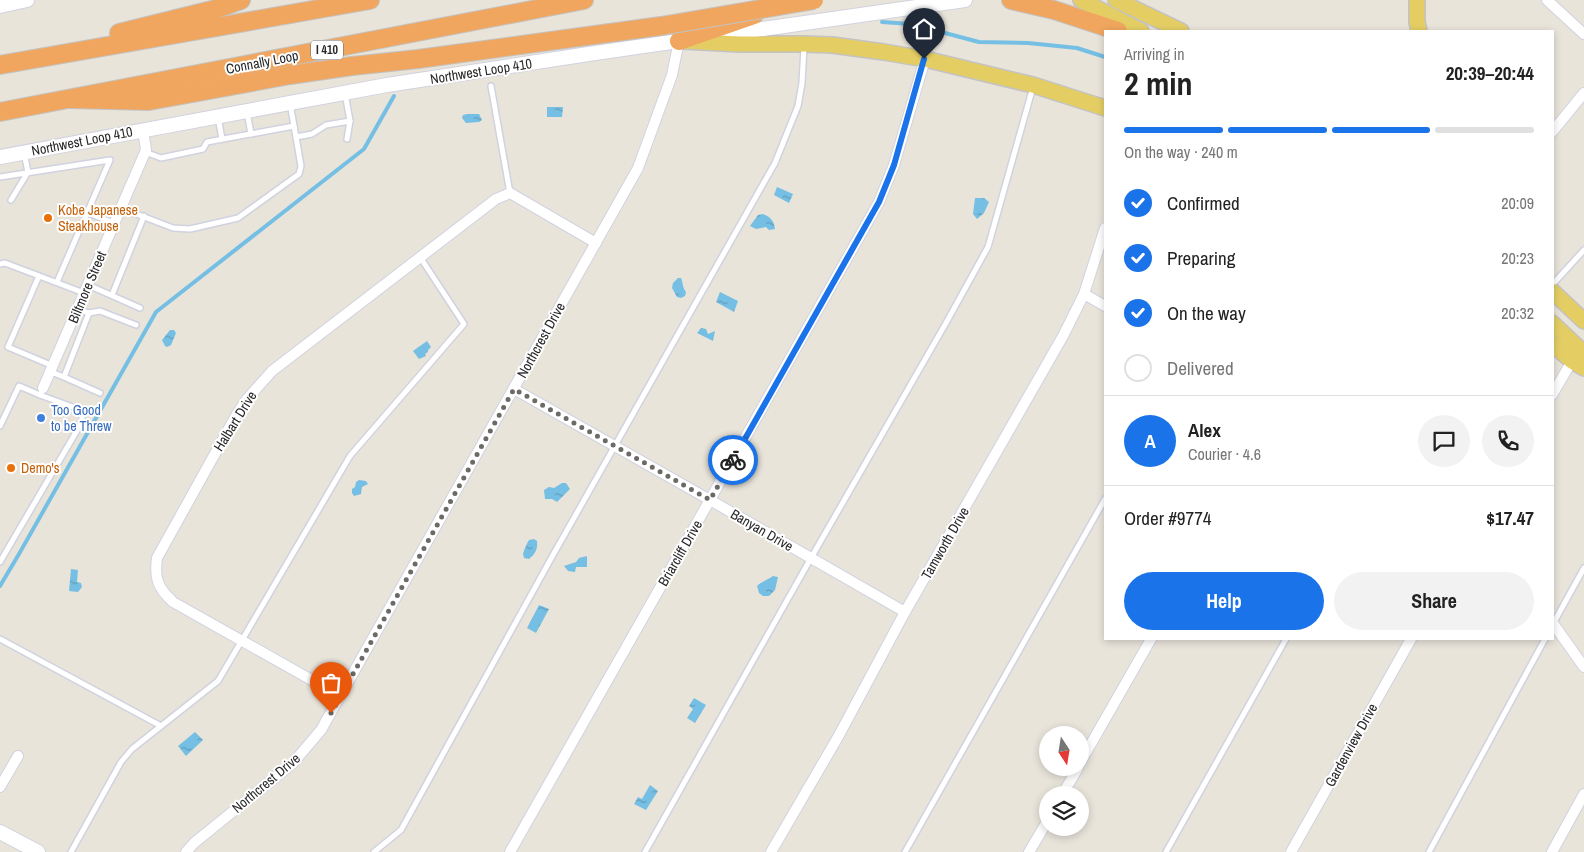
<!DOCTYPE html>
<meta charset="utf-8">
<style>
:root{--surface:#fff;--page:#f2f2f2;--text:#222;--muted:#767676;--line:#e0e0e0;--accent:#1a73e8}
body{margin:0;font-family:"Archivo Narrow",sans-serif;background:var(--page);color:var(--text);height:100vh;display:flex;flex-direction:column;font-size:19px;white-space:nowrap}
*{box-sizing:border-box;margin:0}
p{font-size:16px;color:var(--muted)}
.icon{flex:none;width:28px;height:28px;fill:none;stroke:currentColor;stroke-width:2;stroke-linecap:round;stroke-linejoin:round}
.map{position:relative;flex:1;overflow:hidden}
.details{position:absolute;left:1104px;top:30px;width:450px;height:610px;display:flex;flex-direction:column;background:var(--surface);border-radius:0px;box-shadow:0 2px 8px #0003}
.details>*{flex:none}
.needle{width:32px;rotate:168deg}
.tools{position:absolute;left:1039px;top:726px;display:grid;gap:10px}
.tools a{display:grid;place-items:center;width:50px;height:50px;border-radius:50%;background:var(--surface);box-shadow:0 2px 8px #0003;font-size:25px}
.pin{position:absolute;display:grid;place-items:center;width:42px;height:42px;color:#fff;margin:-51px -21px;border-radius:50% 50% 50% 0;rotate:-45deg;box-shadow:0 0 5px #0007}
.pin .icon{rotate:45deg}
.courier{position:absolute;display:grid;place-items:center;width:50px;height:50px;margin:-25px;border:4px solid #1a73e8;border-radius:50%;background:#fff;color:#222;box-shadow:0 1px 6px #0007}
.summary em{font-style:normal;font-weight:800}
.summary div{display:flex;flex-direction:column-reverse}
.summary{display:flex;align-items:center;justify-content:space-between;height:85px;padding:0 20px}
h1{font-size:32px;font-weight:800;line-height:38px}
.bar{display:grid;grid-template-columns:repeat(4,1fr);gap:8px 5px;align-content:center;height:60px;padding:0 20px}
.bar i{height:6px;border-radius:4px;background:var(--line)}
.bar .selected{background:var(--accent)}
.bar p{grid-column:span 4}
.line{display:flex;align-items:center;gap:12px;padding:0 20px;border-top:1px solid var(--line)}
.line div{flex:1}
.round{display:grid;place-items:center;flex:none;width:52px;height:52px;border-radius:26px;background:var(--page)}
ol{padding:0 20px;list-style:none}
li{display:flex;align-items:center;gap:15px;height:55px}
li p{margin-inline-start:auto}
li .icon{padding:5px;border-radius:50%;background:var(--accent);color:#fff;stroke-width:4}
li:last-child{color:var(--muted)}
li i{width:28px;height:28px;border:2px solid var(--line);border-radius:50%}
.primary-button{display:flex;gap:10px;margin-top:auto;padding:10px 20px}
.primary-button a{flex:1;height:58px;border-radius:30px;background:var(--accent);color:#fff;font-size:20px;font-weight:800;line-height:58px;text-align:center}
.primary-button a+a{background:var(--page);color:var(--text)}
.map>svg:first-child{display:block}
.water{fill:url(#water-ripples)}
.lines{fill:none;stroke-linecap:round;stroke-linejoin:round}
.stream{stroke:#75bfe4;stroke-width:4}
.service-casing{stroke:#d0d2e0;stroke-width:8}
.minor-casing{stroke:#d0d2e0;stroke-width:12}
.secondary-casing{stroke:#d0d2e0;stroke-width:16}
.primary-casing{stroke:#c3c3c3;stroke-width:18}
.motorway-casing{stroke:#c3c3c3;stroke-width:20}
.service{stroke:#fff;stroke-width:5}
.minor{stroke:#fff;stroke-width:10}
.secondary{stroke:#fff;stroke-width:14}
.primary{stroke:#e4ce64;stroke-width:15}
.motorway{stroke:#f0a65e;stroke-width:18}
.motorway-bridge-casing{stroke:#c3c3c3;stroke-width:20;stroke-linecap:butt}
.motorway-bridge{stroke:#f0a65e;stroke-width:18}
.done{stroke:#6c6a66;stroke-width:5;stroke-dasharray:0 9}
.route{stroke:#1a73e8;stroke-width:6}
.food-dot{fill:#e8710a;stroke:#fff;stroke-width:2}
.shop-dot{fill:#3f7fe0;stroke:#fff;stroke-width:2}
.labels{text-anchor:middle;stroke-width:4;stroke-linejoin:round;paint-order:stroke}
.shield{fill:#fff;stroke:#686868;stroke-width:1}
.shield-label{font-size:12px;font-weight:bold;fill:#282828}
.street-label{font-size:14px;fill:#282828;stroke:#fff}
.food-label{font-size:14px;fill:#c56008;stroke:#fff;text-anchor:start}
.shop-label{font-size:14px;fill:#366cbe;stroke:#fff;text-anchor:start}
</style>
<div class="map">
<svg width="1584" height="852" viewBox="0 0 1584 852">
<defs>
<pattern id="water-ripples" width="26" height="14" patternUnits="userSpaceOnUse" patternTransform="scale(1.25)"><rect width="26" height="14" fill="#75bfe4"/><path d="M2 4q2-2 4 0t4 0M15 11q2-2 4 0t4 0" fill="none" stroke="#609bb9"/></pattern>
</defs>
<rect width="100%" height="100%" fill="#e9e4da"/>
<g class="water">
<polygon points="547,107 563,107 562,117 547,117"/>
<polygon points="467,114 479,114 482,120 479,122 466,123 462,118 463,115"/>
<polygon points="777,187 793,194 789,203 774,195"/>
<polygon points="975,198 984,198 989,202 984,213 977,219 973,214"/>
<path d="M763 214C771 217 774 221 775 229L769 230 766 227 756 229 750 226 758 215Z"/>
<path d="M678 278H681C683 282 682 287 686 292L685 296 681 298 677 297 672 288 673 283Z"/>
<polygon points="720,292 738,301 734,312 716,302"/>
<polygon points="701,328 706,329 708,334 715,331 713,341 697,333"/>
<polygon points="170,330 174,330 176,333 171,345 167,347 165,346 162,340"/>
<polygon points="427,341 431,347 428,350 428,352 425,354 426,356 419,359 413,351"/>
<polygon points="359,480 366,481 368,484 362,487 361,494 354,496 352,493 352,489 355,487 356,482"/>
<polygon points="562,483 566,483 570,489 557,502 552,499 545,499 544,490 549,487 554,488"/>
<path d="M534 539 537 541C538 549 535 554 529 559L524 558 523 554C524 550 527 543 529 540Z"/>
<polygon points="587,556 587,567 576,567 575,572 568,571 564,566 576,562 579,558"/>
<polygon points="71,569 78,570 77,582 81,583 82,587 78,592 69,591"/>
<path d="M773 576 778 577 775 590 769 596H763L759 593 757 586C762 581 768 580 773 576Z"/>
<polygon points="539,605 549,609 536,633 527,628"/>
<polygon points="694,698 706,705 695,723 687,718 693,709 689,706"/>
<polygon points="195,732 203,740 186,756 178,746"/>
<polygon points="650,785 658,791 646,810 634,804 638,797 642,799"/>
</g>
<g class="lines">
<g class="stream">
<polyline points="882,22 911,24 979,42 1028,43 1077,48 1105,57"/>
<polyline points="0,586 19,554 156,312 364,149 394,96"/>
</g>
<g class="service-casing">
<g id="service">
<polyline points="491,86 510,193"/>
<polyline points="345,93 350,121 347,139"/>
<polyline points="247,112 251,134"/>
<polyline points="218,117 222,139"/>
<polyline points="296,137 312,134 326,125 350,121"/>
<polyline points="145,152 161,158 203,149 207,142 294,126"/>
<polyline points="0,177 110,160 57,282"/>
<polyline points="11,200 28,172 24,153"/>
<polyline points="121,208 173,228 190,229 238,218 299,174 301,166 290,103"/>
<polyline points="88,213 114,223"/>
<polyline points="0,264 5,263 84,293"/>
<polyline points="39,276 8,347 53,366"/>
<polyline points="88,285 140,308"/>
<polyline points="1552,285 1584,250"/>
<polyline points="112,295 144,216"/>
<polyline points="77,309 89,313 100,311 136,325"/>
<polyline points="51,372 64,377 89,313"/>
<polyline points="64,377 100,393"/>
<polyline points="0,426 19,386 40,395 41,393"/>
<polyline points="0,562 82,422 82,415 78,409 40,395"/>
<polyline points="1553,624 1584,568"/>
<polyline points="0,639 161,726"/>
<polyline points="71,852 121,762 132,749 218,681 350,456 464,324 420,257"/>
<polyline points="374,852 401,830 553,555 775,163 798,106 802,83 804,47"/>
<polyline points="645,852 811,558 946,323 988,247 1033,87"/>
<polyline points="905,852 1105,499"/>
<polyline points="1166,852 1286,639"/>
<polyline points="1429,852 1545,639"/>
</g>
</g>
<g class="minor-casing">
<g id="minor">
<polyline points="1547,0 1584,34"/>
<polyline points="1552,132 1584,93"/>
<polyline points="1084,294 1105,306"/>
<polyline points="43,388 146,150 143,130"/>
<polyline points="514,389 710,500 905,612"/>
<polyline points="1552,395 1572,361"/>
<polyline points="1552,622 1584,667"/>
<path d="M340 696 173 602C158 588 154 579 157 558L237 414 247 399 272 371 496 199 510 193 596 243"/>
<polyline points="1080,763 1151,639"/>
<polyline points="0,787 18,756"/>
<polyline points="1062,795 1078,768"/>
<polyline points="186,852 194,843 293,763 321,730 638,168 672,75 679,41"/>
<polyline points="510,852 879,202 894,165 925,59"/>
<polyline points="771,852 838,737 905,612 1063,336 1084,294 1105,228"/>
<polyline points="1029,852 1048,820"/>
<polyline points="1291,852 1411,639"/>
<polyline points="1552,852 1584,794"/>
</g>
</g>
<g class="secondary-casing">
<g id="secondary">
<polyline points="0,6 27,0"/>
<polyline points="0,157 387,85 595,53 965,0"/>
<polyline points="0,832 38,852"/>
</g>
</g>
<g class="primary-casing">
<g id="primary">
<polyline points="1081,0 1141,31"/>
<polyline points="1116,0 1181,31"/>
<polyline points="1417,0 1417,22 1419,31"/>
<polyline points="683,41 739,44 804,44 832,45 884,52 925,59 1033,85 1105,108"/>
<polyline points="1552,291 1584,321"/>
<polyline points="1552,323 1584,353"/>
<polyline points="1552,344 1572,361 1584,368"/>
</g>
</g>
<g class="motorway-casing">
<g id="motorway">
<polyline points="1011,0 1054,10 1118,31"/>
<polyline points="119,33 216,9 241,0"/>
<polyline points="679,41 754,15"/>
<polyline points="0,65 370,0"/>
<polyline points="70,99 149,101 290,75 352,66 418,59 661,26"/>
<polyline points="0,112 584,0"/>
</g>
</g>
<use href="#service" class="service"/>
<use href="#minor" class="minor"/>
<use href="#secondary" class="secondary"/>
<use href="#primary" class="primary"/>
<use href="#motorway" class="motorway"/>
<g class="motorway-bridge-casing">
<polyline id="motorway-bridge" points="661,26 814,0"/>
</g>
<use href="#motorway-bridge" class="motorway-bridge"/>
</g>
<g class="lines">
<polyline class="done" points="331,713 514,389 710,500 733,460"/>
<polyline class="route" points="733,460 879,202 894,165 924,59"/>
</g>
<g class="food-dot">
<circle cx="48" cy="218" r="5"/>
<circle cx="11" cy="468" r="5"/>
</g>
<circle class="shop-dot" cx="41" cy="418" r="5"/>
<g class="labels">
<rect class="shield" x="311" y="40.5" width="32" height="19" rx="4"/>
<g class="shield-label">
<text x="327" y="54">I 410</text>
</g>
<g class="street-label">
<text transform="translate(262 62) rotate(-11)" y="5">Connally Loop</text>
<text transform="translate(481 71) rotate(-9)" y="5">Northwest Loop 410</text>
<text transform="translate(82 141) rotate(-11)" y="5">Northwest Loop 410</text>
<text transform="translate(87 287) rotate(-67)" y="5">Biltmore Street</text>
<text transform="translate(541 340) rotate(-61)" y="5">Northcrest Drive</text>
<text transform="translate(235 421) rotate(-58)" y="5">Halbart Drive</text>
<text transform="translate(762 530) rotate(30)" y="5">Banyan Drive</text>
<text transform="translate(945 543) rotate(-60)" y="5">Tamworth Drive</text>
<text transform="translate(680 553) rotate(-60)" y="5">Briarcliff Drive</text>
<text transform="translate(1351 745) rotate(-61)" y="5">Gardenview Drive</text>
<text transform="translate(266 783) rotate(-40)" y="5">Northcrest Drive</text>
</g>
<g class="food-label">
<text x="58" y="215">Kobe Japanese<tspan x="58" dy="16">Steakhouse</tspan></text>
<text x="21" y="473">Demo's</text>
</g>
<g class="shop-label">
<text x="51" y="415">Too Good<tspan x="51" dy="16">to be Threw</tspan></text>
</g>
</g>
</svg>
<div class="tools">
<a><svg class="needle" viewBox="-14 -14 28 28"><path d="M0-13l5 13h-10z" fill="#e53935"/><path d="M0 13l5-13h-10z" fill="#767676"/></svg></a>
<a><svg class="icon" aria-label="layers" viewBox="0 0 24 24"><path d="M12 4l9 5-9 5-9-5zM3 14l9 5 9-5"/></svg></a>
</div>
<div class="pin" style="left:331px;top:713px;background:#ea580c"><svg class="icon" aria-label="bag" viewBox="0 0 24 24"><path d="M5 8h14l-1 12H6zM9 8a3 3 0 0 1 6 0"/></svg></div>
<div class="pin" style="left:924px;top:59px;background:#1f2937"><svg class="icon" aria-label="home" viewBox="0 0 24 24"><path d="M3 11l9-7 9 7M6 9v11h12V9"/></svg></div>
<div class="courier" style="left:733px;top:460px"><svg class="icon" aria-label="bike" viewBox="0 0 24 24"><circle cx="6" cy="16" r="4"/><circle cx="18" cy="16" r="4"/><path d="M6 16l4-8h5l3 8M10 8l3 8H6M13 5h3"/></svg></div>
<section class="details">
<div class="summary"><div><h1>2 min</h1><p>Arriving in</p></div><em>20:39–20:44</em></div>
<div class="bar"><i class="selected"></i><i class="selected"></i><i class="selected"></i><i></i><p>On the way · 240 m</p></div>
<ol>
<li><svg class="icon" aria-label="check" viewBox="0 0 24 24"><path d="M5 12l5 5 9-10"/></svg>Confirmed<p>20:09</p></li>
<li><svg class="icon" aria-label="check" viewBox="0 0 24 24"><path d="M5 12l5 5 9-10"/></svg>Preparing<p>20:23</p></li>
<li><svg class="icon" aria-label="check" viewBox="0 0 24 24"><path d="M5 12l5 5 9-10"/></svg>On the way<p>20:32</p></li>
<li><i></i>Delivered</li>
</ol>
<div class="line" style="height:90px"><b class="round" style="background:var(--accent);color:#fff">A</b><div><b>Alex</b><p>Courier · 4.6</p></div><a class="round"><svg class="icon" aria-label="chat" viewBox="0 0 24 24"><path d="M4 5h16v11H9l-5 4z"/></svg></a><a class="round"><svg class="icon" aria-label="phone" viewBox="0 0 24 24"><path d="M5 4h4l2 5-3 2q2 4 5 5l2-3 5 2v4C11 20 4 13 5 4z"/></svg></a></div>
<div class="line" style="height:65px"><div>Order #9774</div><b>$17.47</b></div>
<div class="primary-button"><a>Help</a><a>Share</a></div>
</section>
</div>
